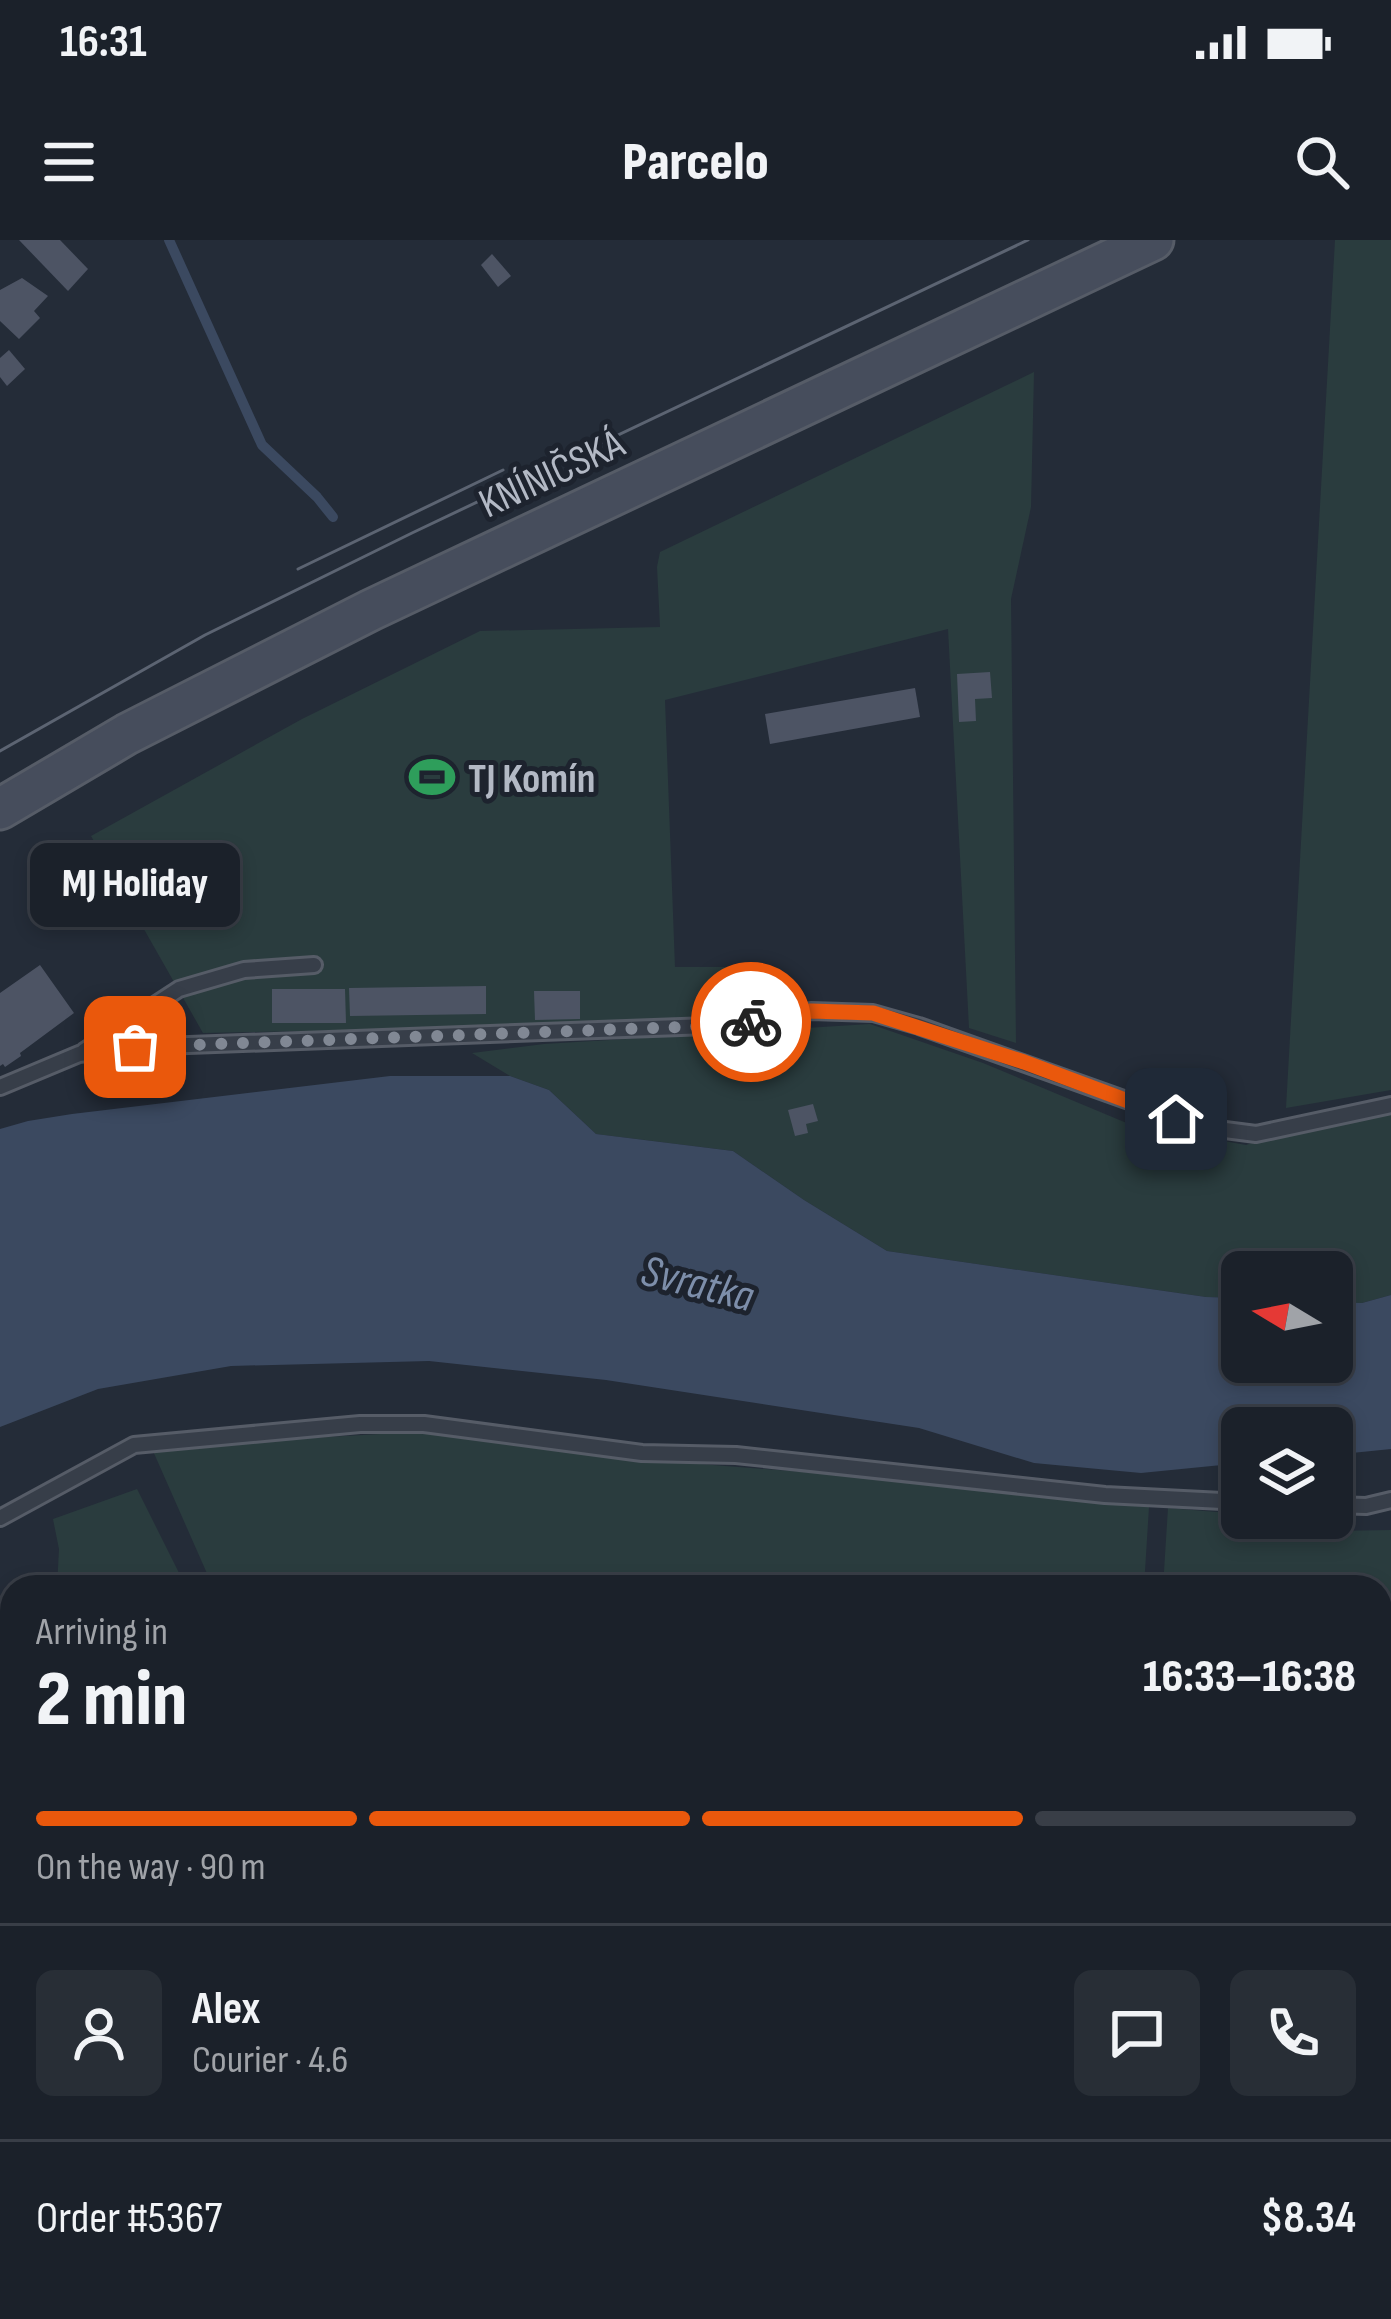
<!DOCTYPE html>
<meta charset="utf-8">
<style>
:root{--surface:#1b212a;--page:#282e36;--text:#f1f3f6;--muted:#a0a3a8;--line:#393e47;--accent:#ea580c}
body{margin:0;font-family:"Sofia Sans Condensed",sans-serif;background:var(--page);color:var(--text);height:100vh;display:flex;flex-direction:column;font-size:45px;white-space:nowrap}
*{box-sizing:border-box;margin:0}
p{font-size:39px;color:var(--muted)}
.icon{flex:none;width:66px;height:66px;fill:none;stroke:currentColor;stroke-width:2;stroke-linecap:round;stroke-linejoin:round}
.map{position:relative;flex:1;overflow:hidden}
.details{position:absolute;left:0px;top:1335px;width:1392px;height:744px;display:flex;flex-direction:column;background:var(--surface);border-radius:36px 36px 0 0;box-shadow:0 6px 18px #0003,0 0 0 3px var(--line)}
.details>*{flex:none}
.needle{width:78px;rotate:280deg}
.tools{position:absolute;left:1221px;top:1011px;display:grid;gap:24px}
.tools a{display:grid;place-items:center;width:132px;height:132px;border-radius:18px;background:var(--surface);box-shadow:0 6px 18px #0003,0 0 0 3px var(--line);font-size:60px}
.pin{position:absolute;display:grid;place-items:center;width:102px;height:102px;color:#fff;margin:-51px;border-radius:24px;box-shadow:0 6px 18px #0006}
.courier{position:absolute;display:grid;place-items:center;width:120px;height:120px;margin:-60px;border:9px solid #ea580c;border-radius:50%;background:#fff;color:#222;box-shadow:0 3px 15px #0007}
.bubble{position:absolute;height:84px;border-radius:18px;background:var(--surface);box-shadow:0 6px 18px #0003,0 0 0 3px var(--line);font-size:39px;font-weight:800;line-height:84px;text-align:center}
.summary em{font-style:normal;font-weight:800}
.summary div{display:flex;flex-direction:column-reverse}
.summary{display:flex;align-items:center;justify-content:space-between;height:204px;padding:0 36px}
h1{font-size:78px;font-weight:800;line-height:90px}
.bar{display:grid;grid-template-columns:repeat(4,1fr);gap:18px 12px;align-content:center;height:144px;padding:0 36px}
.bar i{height:15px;border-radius:9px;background:var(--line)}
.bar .selected{background:var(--accent)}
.bar p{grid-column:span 4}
.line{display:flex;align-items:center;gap:30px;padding:0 36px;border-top:3px solid var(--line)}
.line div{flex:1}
.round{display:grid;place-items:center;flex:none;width:126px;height:126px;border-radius:18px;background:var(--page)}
.status{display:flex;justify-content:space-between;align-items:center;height:84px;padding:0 60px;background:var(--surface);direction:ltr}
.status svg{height:33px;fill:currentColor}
header{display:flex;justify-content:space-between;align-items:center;height:156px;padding:0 36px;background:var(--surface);font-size:54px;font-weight:800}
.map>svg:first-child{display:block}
.green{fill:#2a3c3e}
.water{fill:#3b4960}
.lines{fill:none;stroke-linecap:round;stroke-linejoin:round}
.stream{stroke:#3b4960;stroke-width:10}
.building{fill:#4d5464}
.service-casing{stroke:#565c67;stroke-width:20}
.secondary-casing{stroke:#565c67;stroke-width:45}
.service{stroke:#373e49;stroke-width:14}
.secondary{stroke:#464d5c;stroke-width:39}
.tram{stroke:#5c6472;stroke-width:3}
.done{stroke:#818894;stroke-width:12;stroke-dasharray:0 21.6}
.route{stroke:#ea580c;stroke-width:15}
.labels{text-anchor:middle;stroke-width:10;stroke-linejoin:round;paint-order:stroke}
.street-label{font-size:42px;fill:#b3b9c5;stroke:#1d232e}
.poi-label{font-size:42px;font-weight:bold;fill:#b3b9c5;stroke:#1d232e;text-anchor:start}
.water-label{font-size:45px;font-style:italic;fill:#7d8eaa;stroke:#1d232e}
</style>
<div class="status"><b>16:31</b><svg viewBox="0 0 49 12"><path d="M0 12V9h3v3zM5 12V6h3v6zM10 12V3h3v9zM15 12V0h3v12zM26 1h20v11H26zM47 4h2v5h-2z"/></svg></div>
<header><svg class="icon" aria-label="menu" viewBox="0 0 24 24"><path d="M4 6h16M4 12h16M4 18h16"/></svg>Parcelo<svg class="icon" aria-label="search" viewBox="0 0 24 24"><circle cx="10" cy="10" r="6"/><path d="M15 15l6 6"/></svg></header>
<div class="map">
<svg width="1391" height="2079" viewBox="0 0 1391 2079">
<rect width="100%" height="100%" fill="#242c38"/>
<g class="green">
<polygon points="1335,0 1391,0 1391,850 1286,868"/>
<polygon points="1034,132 1031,267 1011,359 1016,803 969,788 948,389 665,460 675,727 728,727 733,775 532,787 203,793 91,596 302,479 480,391 660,387 657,327 660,312"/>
<polygon points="870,784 983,823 1129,884 1246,905 1322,880 1391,872 1391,1055 1362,1063 1332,1062 1332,1032 1242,1032 1242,1058 1206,1057 887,1011 804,960 733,911 596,894 549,850 510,836 472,813 544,804"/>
<polygon points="415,1192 649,1220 868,1237 1149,1267 1144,1347 213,1347 153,1211 275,1200"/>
<polygon points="137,1249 186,1347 57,1347 59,1309 53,1279"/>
<polygon points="1168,1268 1242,1274 1242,1278 1261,1278 1262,1292 1391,1290 1391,2079 1301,2079 1302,2067 1380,2067 1380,1347 1163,1347"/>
<polygon points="0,1358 12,1359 12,2067 621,2067 626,2079 0,2079"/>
<polygon points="644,2067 1151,2067 1150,2079 646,2079"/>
</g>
<polygon class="water" points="390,836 510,836 549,850 596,894 733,911 804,960 887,1011 1206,1057 1242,1058 1242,1122 1332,1122 1332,1062 1362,1063 1391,1055 1391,1209 1332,1215 1332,1188 1242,1188 1242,1223 1141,1233 1034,1223 919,1188 606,1140 429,1121 231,1126 98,1149 0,1187 0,889 28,881 72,874"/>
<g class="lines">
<polyline class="stream" points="169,0 262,205 317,257 333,277"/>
</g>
<g class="building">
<polygon points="19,0 60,0 88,29 68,51"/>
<polygon points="492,14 511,36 498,47 481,25"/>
<polygon points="22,38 48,56 34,71 40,78 19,99 0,81 0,50"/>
<polygon points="9,110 25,129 7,146 0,137 0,118"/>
<polygon points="990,432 992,458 975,459 976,481 959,482 957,434"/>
<polygon points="915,448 920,477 770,504 765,474"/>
<polygon points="40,725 74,773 20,813 21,816 5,827 3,824 0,826 0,753"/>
<polygon points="486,746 486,774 350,776 349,748"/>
<polygon points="272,749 345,749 346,783 272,783"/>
<polygon points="534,751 580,751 580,779 535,780"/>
<polygon points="813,864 818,881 806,884 808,893 795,896 788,870"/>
<polygon points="0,1358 12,1359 12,1391 0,1391"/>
</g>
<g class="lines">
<g class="service-casing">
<g id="service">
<polyline points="84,811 179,749 244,730 314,725"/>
<polyline points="0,847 79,814 135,807 736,785 811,771 873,773 919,786 1202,887 1256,894 1391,865"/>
<polyline points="1332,1265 1366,1266 1391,1260"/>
<polyline points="0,1278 134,1205 360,1184 424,1184 642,1213 736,1215 1105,1255 1242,1262"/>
</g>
</g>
<g class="secondary-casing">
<polyline id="secondary" points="0,569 127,494 371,370 1153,0"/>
</g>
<use href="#service" class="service"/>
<use href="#secondary" class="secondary"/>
<g class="tram">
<polyline points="298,329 503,230"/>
<polyline points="0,511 205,395 412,293 1028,0"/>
</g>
</g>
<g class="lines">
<polyline class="done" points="135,807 736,785 751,782"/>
<polyline class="route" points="751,782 811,771 873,773 1024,822 1176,879"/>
</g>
<defs>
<g id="stadium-bare" transform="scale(3.6)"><path d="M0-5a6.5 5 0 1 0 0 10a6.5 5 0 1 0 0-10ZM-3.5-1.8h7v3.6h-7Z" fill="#2e9e5b" stroke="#1d232e" stroke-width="2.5" paint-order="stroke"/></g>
</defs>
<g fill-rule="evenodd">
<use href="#stadium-bare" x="432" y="537"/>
</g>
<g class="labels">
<g class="street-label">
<text transform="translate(551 232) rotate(-25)" y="15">KNÍNIČSKÁ</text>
</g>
<g class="poi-label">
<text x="468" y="552">TJ Komín</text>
</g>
<g class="water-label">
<text transform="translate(698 1042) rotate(14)" y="16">Svratka</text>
</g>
</g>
</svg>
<div class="tools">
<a><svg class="needle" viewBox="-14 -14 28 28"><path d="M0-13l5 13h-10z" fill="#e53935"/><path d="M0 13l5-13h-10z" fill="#a0a3a8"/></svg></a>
<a><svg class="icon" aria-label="layers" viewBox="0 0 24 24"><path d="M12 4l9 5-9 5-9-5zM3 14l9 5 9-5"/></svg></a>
</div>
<div class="pin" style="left:135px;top:807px;background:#ea580c"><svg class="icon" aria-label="bag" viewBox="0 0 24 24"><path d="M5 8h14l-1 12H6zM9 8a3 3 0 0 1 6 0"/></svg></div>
<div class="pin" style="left:1176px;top:879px;background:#1f2937"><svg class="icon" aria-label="home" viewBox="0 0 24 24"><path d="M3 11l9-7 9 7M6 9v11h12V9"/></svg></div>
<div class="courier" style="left:751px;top:782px"><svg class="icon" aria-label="bike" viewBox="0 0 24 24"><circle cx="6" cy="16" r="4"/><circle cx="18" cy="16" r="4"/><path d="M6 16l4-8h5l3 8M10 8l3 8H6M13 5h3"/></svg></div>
<div class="bubble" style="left:30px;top:603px;width:210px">MJ Holiday</div>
<section class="details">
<div class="summary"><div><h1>2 min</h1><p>Arriving in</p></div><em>16:33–16:38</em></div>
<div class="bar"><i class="selected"></i><i class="selected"></i><i class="selected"></i><i></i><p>On the way · 90 m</p></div>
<div class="line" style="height:216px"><a class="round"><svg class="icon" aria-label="person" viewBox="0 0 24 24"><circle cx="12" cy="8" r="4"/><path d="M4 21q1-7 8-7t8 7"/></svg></a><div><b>Alex</b><p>Courier · 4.6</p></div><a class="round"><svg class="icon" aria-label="chat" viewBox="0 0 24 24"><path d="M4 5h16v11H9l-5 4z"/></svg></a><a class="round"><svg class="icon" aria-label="phone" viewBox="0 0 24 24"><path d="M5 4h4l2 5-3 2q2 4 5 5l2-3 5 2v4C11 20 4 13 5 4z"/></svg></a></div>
<div class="line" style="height:156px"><div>Order #5367</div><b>$8.34</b></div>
</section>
</div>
